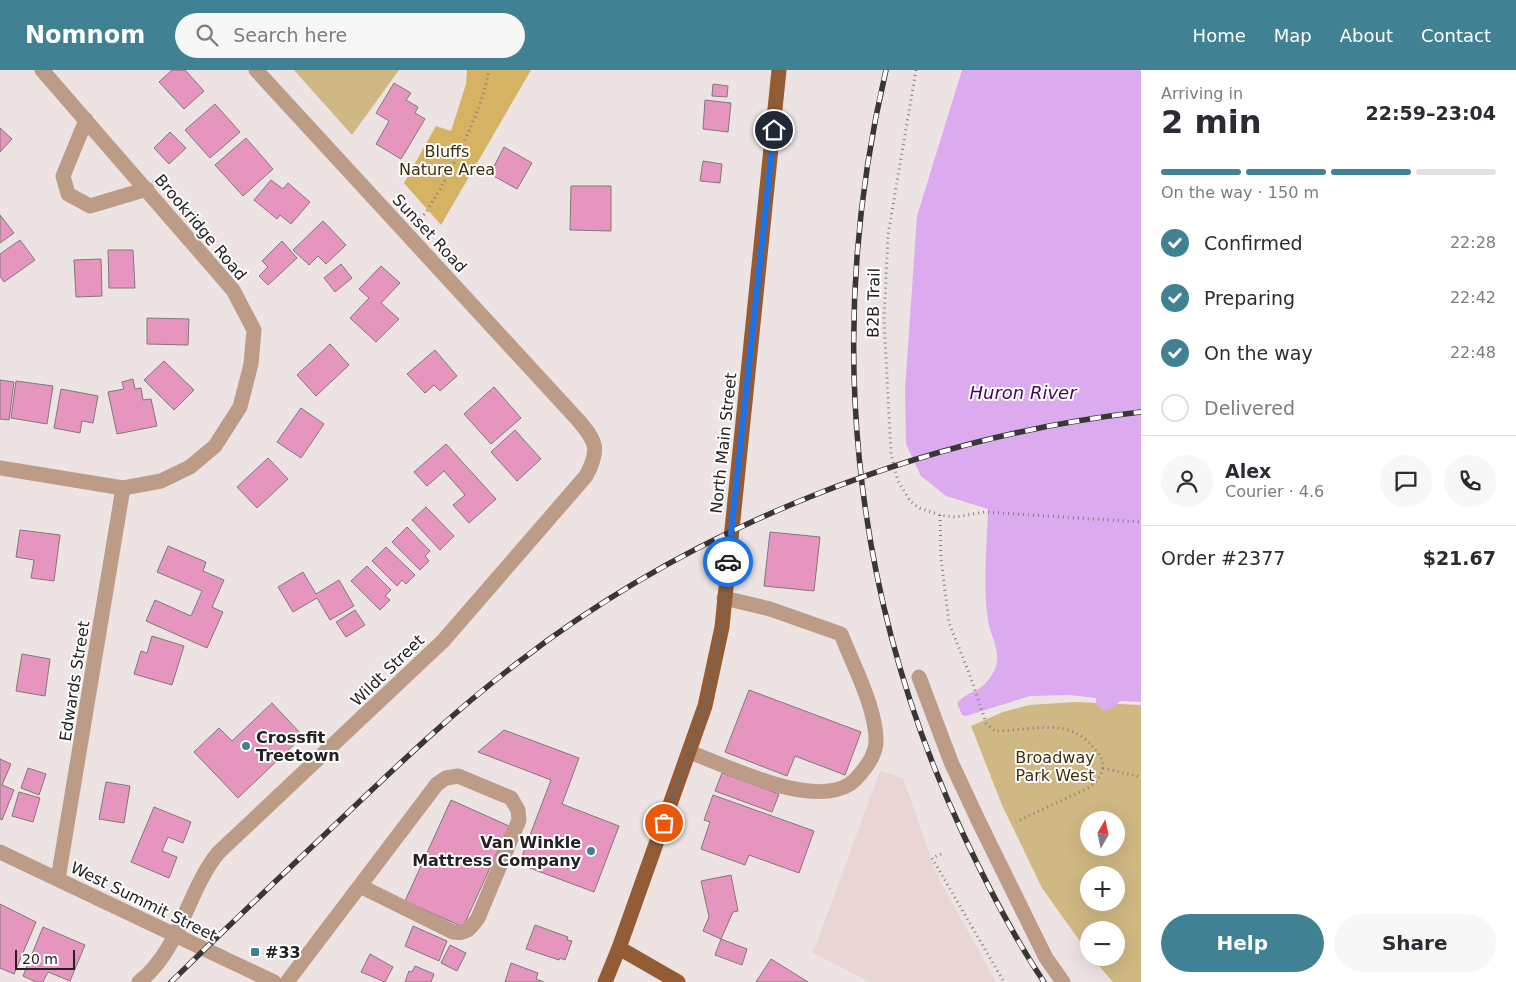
<!DOCTYPE html>
<meta charset="utf-8">
<style>
:root{--surface:#fff;--page:#f7f7f7;--text:#2b2b33;--muted:#7c7c81;--line:#e1e1e2;--accent:#408293}
body{margin:0;font-family:"DejaVu Sans",sans-serif;background:var(--page);color:var(--text);height:100vh;display:flex;flex-direction:column;font-size:19px;white-space:nowrap}
*{box-sizing:border-box;margin:0}
p{font-size:16px;color:var(--muted)}
.icon{flex:none;width:28px;height:28px;fill:none;stroke:currentColor;stroke-width:2;stroke-linecap:round;stroke-linejoin:round}
.map{position:relative;flex:1;overflow:hidden}
.drawer{display:flex;flex-direction:column;background:var(--surface);width:375px}
.drawer>*{flex:none}
.needle{width:32px;rotate:9deg}
.fabs{position:absolute;left:1080px;top:741px;display:grid;gap:10px}
.fabs a{display:grid;place-items:center;width:45px;height:45px;border-radius:50%;background:var(--surface);box-shadow:0 5px 20px #0002;font-size:25px}
.scale{position:absolute;left:15px;bottom:12px;width:60px;box-sizing:border-box;padding-left:5px;border:2px solid #242120;border-top:0;font-size:14px;line-height:18px;white-space:nowrap;color:#242120;-webkit-text-stroke:4px #fff;paint-order:stroke}
.pin{position:absolute;display:grid;place-items:center;width:42px;height:42px;color:#fff;margin:-21px;border:2px solid #fff;border-radius:50%;box-shadow:0 1px 5px #0007}
.courier{position:absolute;display:grid;place-items:center;width:50px;height:50px;margin:-25px;border:4px solid #1a73e8;border-radius:50%;background:#fff;color:#222;box-shadow:0 1px 6px #0007}
.head em{font-style:normal;font-weight:600}
.head div{display:flex;flex-direction:column-reverse}
.head{display:flex;align-items:center;justify-content:space-between;height:85px;padding:0 20px}
h1{font-size:32px;font-weight:600;line-height:38px}
.bar{display:grid;grid-template-columns:repeat(4,1fr);gap:8px 5px;align-content:center;height:60px;padding:0 20px}
.bar i{height:6px;border-radius:4px;background:var(--line)}
.bar .active{background:var(--accent)}
.bar p{grid-column:span 4}
.line{display:flex;align-items:center;gap:12px;padding:0 20px;border-top:1px solid var(--line)}
.line div{flex:1}
.round{display:grid;place-items:center;flex:none;width:52px;height:52px;border-radius:26px;background:var(--page)}
ol{padding:0 20px;list-style:none}
li{display:flex;align-items:center;gap:15px;height:55px}
li p{margin-inline-start:auto}
li .icon{padding:5px;border-radius:50%;background:var(--accent);color:#fff;stroke-width:4}
li:last-child{color:var(--muted)}
li i{width:28px;height:28px;border:2px solid var(--line);border-radius:50%}
.action{display:flex;gap:10px;margin-top:auto;padding:10px 20px}
.action a{flex:1;height:58px;border-radius:30px;background:var(--accent);color:#fff;font-size:20px;font-weight:600;line-height:58px;text-align:center}
.action a+a{background:var(--page);color:var(--text)}
header{display:flex;align-items:center;gap:30px;box-sizing:border-box;height:70px;padding:0 25px;background:var(--accent);color:#fff}
header strong{font-size:24px}
nav{display:flex;gap:28px;margin-inline-start:auto;font-size:18px}
.search{width:350px;height:45px;background:var(--page);display:flex;align-items:center;gap:12px;box-sizing:border-box;padding:0 18px;border-radius:28px;color:var(--muted);font-size:19px}
main{display:flex;flex:1;min-height:0}
.map>svg:first-child{display:block}
.built{fill:#e8d5d4}
.green{fill:#cfb883;fill-rule:evenodd}
.forest{fill:#d5b362}
.water{fill:#dbaaef}
.building{fill:#e696be;stroke:#80787b}
.lines{fill:none;stroke-linecap:round;stroke-linejoin:round}
.path{stroke:#857e7e;stroke-width:3;stroke-dasharray:1 4;stroke-linecap:butt}
.minor{stroke:#bc9c87;stroke-width:15}
.major{stroke:#945c35;stroke-width:15}
.rail-casing{stroke:#393635;stroke-width:5.5}
.rail{stroke:#fff;stroke-width:4;stroke-dasharray:11;stroke-linecap:butt}
.done{stroke:#6a6564;stroke-width:5;stroke-dasharray:0 9}
.route{stroke:#1a73e8;stroke-width:6}
.poi-dot{fill:#408293;stroke:#fff;stroke-width:2}
.labels{text-anchor:middle;stroke-width:4;stroke-linejoin:round;paint-order:stroke}
.park-label{font-size:16px;fill:#3e300c;stroke:#fff}
.street-label{font-size:16px;fill:#242120;stroke:#fff}
.poi-label{font-size:16px;font-weight:bold;fill:#242120;stroke:#fff;text-anchor:start}
.water-label{font-size:18px;font-style:italic;fill:#450358;stroke:#fff}
</style>
<header>
<strong>Nomnom</strong>
<div class="search"><svg class="icon" aria-label="search" viewBox="0 0 24 24"><circle cx="10" cy="10" r="6"/><path d="M15 15l6 6"/></svg>Search here</div>
<nav><a>Home</a><a>Map</a><a>About</a><a>Contact</a></nav>
</header>
<main>
<div class="map">
<svg width="1141" height="912" viewBox="0 0 1141 912">
<rect width="100%" height="100%" fill="#ede3e3"/>
<polygon class="built" points="880,701 903,708 937,805 996,912 870,912 813,883"/>
<g class="green">
<polygon points="294,0 399,0 352,65"/>
<path d="M1075 632 1141 635V912H1113L1092 888H1116V860H1089V884L1042 818 1002 735 971 656 1003 642 1029 635ZM1089 750H1116V778H1089ZM1089 805H1116V832H1089Z"/>
</g>
<polygon class="forest" points="467,0 531,0 441,155 404,113 436,56 451,61 466,14"/>
<path class="water" d="M962 0H1141V632L1120 631 1113 638 1104 641 1096 634V628L1070 625 1030 626 966 646 962 645 957 633C971 618 981 625 994 601 1002 586 993 570 989 556 982 521 987 476 988 439L946 426 921 406 906 374 905 320 917 146Z"/>
<g class="building">
<polygon points="172,0 185,0 204,21 184,39 159,12"/>
<polygon points="394,13 411,23 406,30 418,37 415,43 425,49 401,89 376,74 389,51 376,43"/>
<polygon points="713,14 728,16 727,27 712,26"/>
<polygon points="705,30 731,33 728,62 703,59"/>
<polygon points="215,34 240,62 210,88 185,60"/>
<polygon points="0,58 12,69 0,82"/>
<polygon points="170,62 186,78 169,94 154,78"/>
<polygon points="246,68 273,99 243,126 215,95"/>
<polygon points="504,77 532,93 517,119 490,104"/>
<polygon points="703,91 722,94 720,113 700,111"/>
<polygon points="271,110 283,119 288,113 310,132 291,154 280,145 277,149 254,130"/>
<polygon points="571,116 611,116 611,161 570,160"/>
<polygon points="0,145 14,163 0,173"/>
<polygon points="323,151 346,175 326,194 318,186 309,195 293,180"/>
<polygon points="20,170 35,190 4,212 0,206 0,184"/>
<polygon points="282,171 297,188 268,215 259,206 268,197 262,191"/>
<polygon points="108,180 133,180 135,218 109,218"/>
<polygon points="101,189 102,226 76,227 74,190"/>
<polygon points="341,194 352,208 335,222 324,208"/>
<polygon points="381,196 400,213 381,233 399,249 376,272 350,248 369,228 359,219"/>
<polygon points="147,248 189,249 188,275 147,274"/>
<polygon points="330,274 349,295 316,326 297,305"/>
<polygon points="435,280 457,306 440,321 434,315 425,323 407,304"/>
<polygon points="164,291 194,320 174,340 144,310"/>
<polygon points="133,309 135,319 141,318 143,330 151,329 157,356 117,364 108,322 124,319 122,312"/>
<polygon points="0,310 14,312 9,350 0,349"/>
<polygon points="16,311 53,316 47,354 11,348"/>
<polygon points="494,317 521,348 491,374 464,344"/>
<polygon points="61,319 98,326 93,353 82,351 80,363 54,358"/>
<polygon points="301,338 324,354 301,388 277,372"/>
<polygon points="515,360 541,389 517,411 491,382"/>
<polygon points="446,374 496,429 469,453 453,435 465,425 444,401 427,416 414,402"/>
<polygon points="268,388 288,409 257,438 237,417"/>
<polygon points="426,437 454,466 440,480 412,450"/>
<polygon points="407,457 430,481 425,486 429,491 420,500 392,472"/>
<polygon points="20,460 60,465 54,511 31,508 34,490 16,487"/>
<polygon points="770,462 820,467 814,521 764,516"/>
<polygon points="168,476 206,492 203,501 224,510 212,537 223,542 207,578 146,551 155,530 191,546 202,521 157,502"/>
<polygon points="386,477 415,505 406,514 402,510 397,516 372,491"/>
<polygon points="367,496 391,520 385,526 390,530 380,540 351,511"/>
<polygon points="303,502 316,524 339,510 354,536 330,550 317,528 293,542 278,517"/>
<polygon points="355,540 365,555 346,567 336,552"/>
<polygon points="152,566 184,576 172,615 134,604 141,581 147,583"/>
<polygon points="22,584 50,589 45,626 16,621"/>
<polygon points="749,620 861,662 845,705 795,686 787,706 725,682"/>
<polygon points="272,633 303,666 238,728 194,682 219,658 232,671"/>
<polygon points="504,660 579,688 562,734 619,756 594,822 519,794 551,710 478,682"/>
<polygon points="0,689 11,694 2,715 14,720 2,750 0,749"/>
<polygon points="28,698 46,704 39,725 21,718"/>
<polygon points="722,703 779,724 772,742 715,721"/>
<polygon points="106,712 130,716 124,753 99,749"/>
<polygon points="19,722 40,728 33,752 12,746"/>
<polygon points="713,725 814,761 799,803 749,785 745,795 701,779 710,752 704,750"/>
<polygon points="451,730 509,756 463,857 405,831"/>
<polygon points="154,737 191,752 183,773 168,767 162,781 177,787 169,808 131,792"/>
<polygon points="731,805 738,841 733,842 721,869 703,861 709,847 701,811"/>
<polygon points="0,834 36,852 14,904 0,898"/>
<polygon points="535,855 568,867 567,870 572,871 565,890 560,888 559,890 526,879"/>
<polygon points="413,856 447,871 439,891 405,876"/>
<polygon points="43,857 85,875 70,911 48,902 43,912 36,912 23,906"/>
<polygon points="721,869 747,879 742,895 715,885"/>
<polygon points="450,875 466,883 457,901 441,893"/>
<polygon points="370,884 393,897 385,912 361,902"/>
<polygon points="771,889 808,912 756,912"/>
<polygon points="511,893 538,903 536,909 544,912 505,912"/>
<polygon points="415,896 434,904 431,912 405,912 409,901 412,902"/>
</g>
<g class="lines">
<g class="path">
<polyline points="916,0 888,165 884,249 891,384 898,411 910,431 919,438 940,445 955,447 985,442 1141,452"/>
<path d="M418 153C443 121 483 40 489 0"/>
<path d="M940 445 941 489 949 553 971 608 986 653 995 661C1029 661 1068 646 1093 677 1096 680 1100 685 1102 689 1105 703 1098 711 1088 718L1016 752"/>
<polyline points="1103,698 1141,707"/>
<polyline points="941,784 932,788 1004,912"/>
</g>
<g class="minor">
<polyline points="86,50 63,106 68,124 90,136 147,119"/>
<polyline points="0,398 123,418 161,411 190,397 215,376 240,337 251,294 254,260 233,220 42,0"/>
<polyline points="919,607 951,692 979,752 1046,888 1063,912"/>
<path d="M689 682C729 696 810 739 850 714 854 711 858 707 861 703 868 695 875 684 876 673 877 639 853 595 841 564L770 539 724 528"/>
<polyline points="0,782 274,912"/>
<polyline points="58,809 123,418"/>
<path d="M139 912C181 879 186 823 218 783L443 571 586 406C600 380 597 372 578 350L256 0"/>
<path d="M287 912 437 714 446 708 458 706 511 728 518 740 519 750 478 848C470 859 467 864 453 862L360 816"/>
</g>
<g class="major">
<polyline points="619,878 678,912"/>
<polyline points="605,912 619,878 705,636 722,557 779,0"/>
</g>
<g class="rail-casing">
<g id="rail">
<path d="M886 0C825 260 850 524 964 766 988 817 1013 866 1044 912"/>
<path d="M171 912C226 858 282 805 338 752 397 696 455 640 520 591 695 456 922 367 1141 342"/>
</g>
</g>
<use href="#rail" class="rail"/>
</g>
<g class="lines">
<polyline class="done" points="664,753 705,636 722,558 728,492"/>
<polyline class="route" points="728,492 774,60"/>
</g>
<g class="poi-dot">
<circle cx="246" cy="676" r="5"/>
<circle cx="591" cy="781" r="5"/>
<rect x="250" y="877" width="10" height="10" rx="2.5"/>
</g>
<g class="labels">
<g class="park-label">
<text x="447" y="87">Bluffs<tspan x="447" dy="18">Nature Area</tspan></text>
<text x="1055" y="693">Broadway<tspan x="1055" dy="18">Park West</tspan></text>
</g>
<g class="street-label">
<text transform="translate(201 157) rotate(50)" y="6">Brookridge Road</text>
<text transform="translate(430 163) rotate(47)" y="6">Sunset Road</text>
<text transform="translate(873 233) rotate(-89)" y="6">B2B Trail</text>
<text transform="translate(723 373) rotate(-84)" y="6">North Main Street</text>
<text transform="translate(387 600) rotate(-44)" y="6">Wildt Street</text>
<text transform="translate(74 611) rotate(-81)" y="6">Edwards Street</text>
<text transform="translate(144 831) rotate(26)" y="6">West Summit Street</text>
</g>
<g class="poi-label">
<text x="256" y="673">Crossfit<tspan x="256" dy="18">Treetown</tspan></text>
<text x="581" y="778" text-anchor="end">Van Winkle<tspan x="581" dy="18">Mattress Company</tspan></text>
<text x="265" y="888">#33</text>
</g>
<g class="water-label">
<text x="1023" y="329">Huron River</text>
</g>
</g>
</svg>
<div class="fabs">
<a><svg class="needle" viewBox="-14 -14 28 28"><path d="M0-13l5 13h-10z" fill="#e53935"/><path d="M0 13l5-13h-10z" fill="#7c7c81"/></svg></a>
<a>+</a>
<a>−</a>
</div>
<div class="scale">20 m</div>
<div class="pin" style="left:664px;top:753px;background:#ea580c"><svg class="icon" aria-label="bag" viewBox="0 0 24 24"><path d="M5 8h14l-1 12H6zM9 8a3 3 0 0 1 6 0"/></svg></div>
<div class="pin" style="left:774px;top:60px;background:#1f2937"><svg class="icon" aria-label="home" viewBox="0 0 24 24"><path d="M3 11l9-7 9 7M6 9v11h12V9"/></svg></div>
<div class="courier" style="left:728px;top:492px"><svg class="icon" aria-label="car" viewBox="0 0 24 24"><path d="M5 17H2v-5l4-1 3-4h7l3 4 3 1v5h-3M9 17h6M6 11h13"/><circle cx="7" cy="17" r="2"/><circle cx="17" cy="17" r="2"/></svg></div>
</div>
<section class="drawer">
<div class="head"><div><h1>2 min</h1><p>Arriving in</p></div><em>22:59–23:04</em></div>
<div class="bar"><i class="active"></i><i class="active"></i><i class="active"></i><i></i><p>On the way · 150 m</p></div>
<ol>
<li><svg class="icon" aria-label="check" viewBox="0 0 24 24"><path d="M5 12l5 5 9-10"/></svg>Confirmed<p>22:28</p></li>
<li><svg class="icon" aria-label="check" viewBox="0 0 24 24"><path d="M5 12l5 5 9-10"/></svg>Preparing<p>22:42</p></li>
<li><svg class="icon" aria-label="check" viewBox="0 0 24 24"><path d="M5 12l5 5 9-10"/></svg>On the way<p>22:48</p></li>
<li><i></i>Delivered</li>
</ol>
<div class="line" style="height:90px"><a class="round"><svg class="icon" aria-label="person" viewBox="0 0 24 24"><circle cx="12" cy="8" r="4"/><path d="M4 21q1-7 8-7t8 7"/></svg></a><div><b>Alex</b><p>Courier · 4.6</p></div><a class="round"><svg class="icon" aria-label="chat" viewBox="0 0 24 24"><path d="M4 5h16v11H9l-5 4z"/></svg></a><a class="round"><svg class="icon" aria-label="phone" viewBox="0 0 24 24"><path d="M5 4h4l2 5-3 2q2 4 5 5l2-3 5 2v4C11 20 4 13 5 4z"/></svg></a></div>
<div class="line" style="height:65px"><div>Order #2377</div><b>$21.67</b></div>
<div class="action"><a>Help</a><a>Share</a></div>
</section>
</main>
